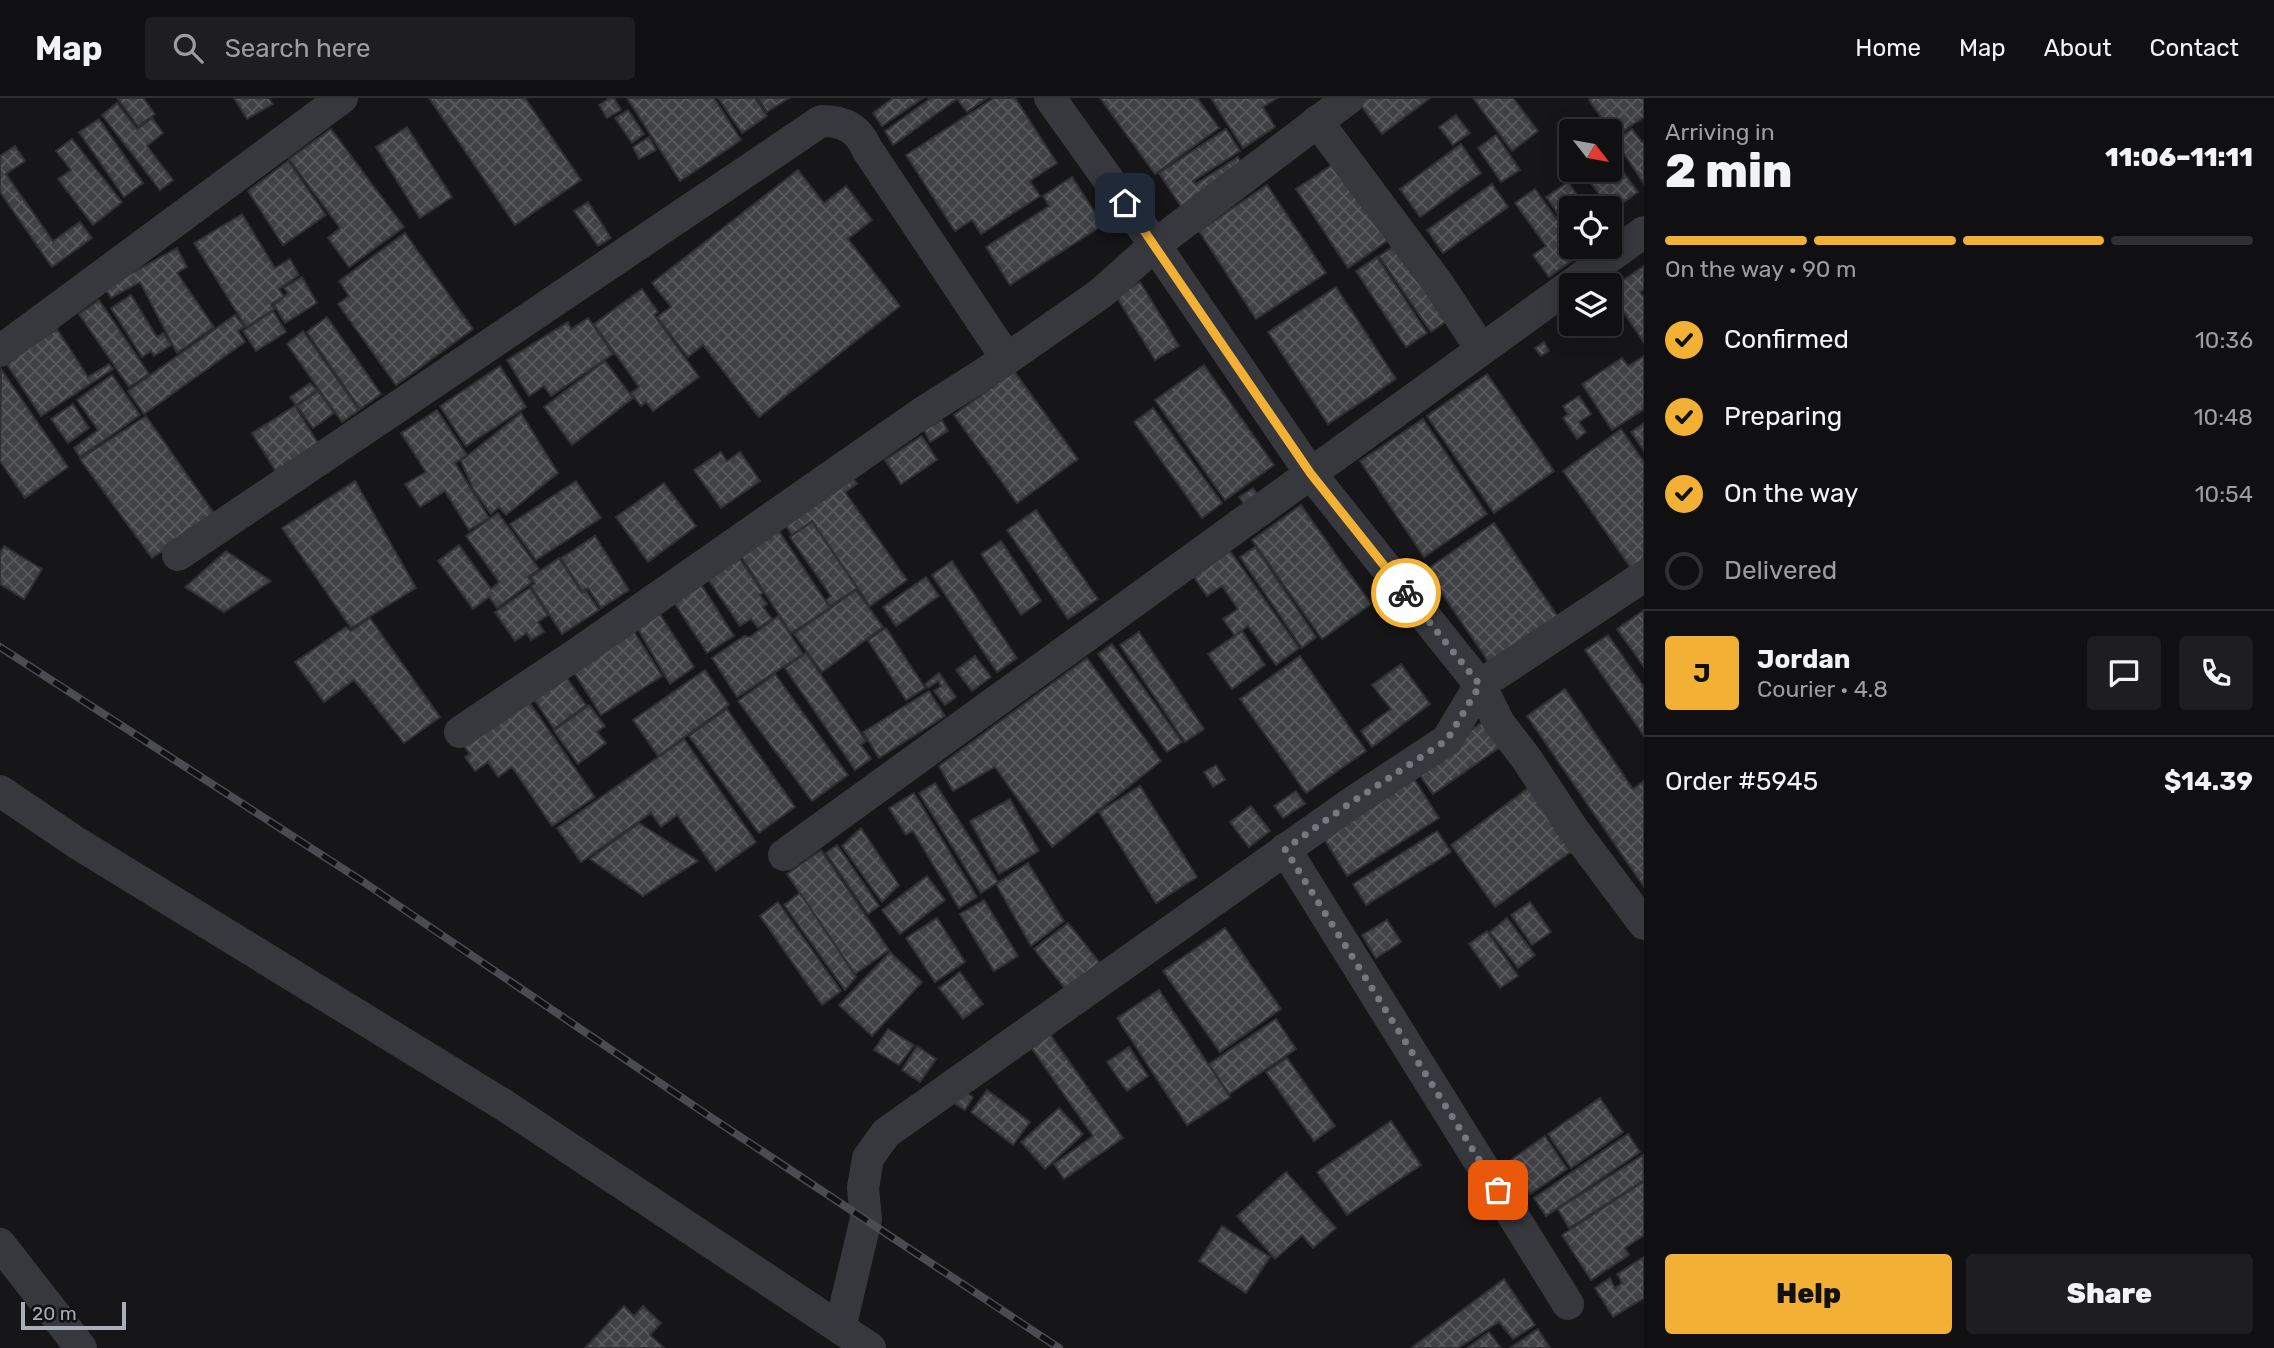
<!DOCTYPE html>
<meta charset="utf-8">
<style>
:root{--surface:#101012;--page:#1e1e20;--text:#f1f3f6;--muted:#9c9d9f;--line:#303032;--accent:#f2b134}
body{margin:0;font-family:Rubik,sans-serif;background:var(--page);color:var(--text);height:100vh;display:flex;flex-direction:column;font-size:26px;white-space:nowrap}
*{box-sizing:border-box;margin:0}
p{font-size:23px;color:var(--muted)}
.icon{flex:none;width:38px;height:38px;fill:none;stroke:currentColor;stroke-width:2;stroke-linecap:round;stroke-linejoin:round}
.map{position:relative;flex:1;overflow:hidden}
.panel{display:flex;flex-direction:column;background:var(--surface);width:630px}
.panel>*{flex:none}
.needle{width:46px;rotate:121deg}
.buttons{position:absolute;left:1559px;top:21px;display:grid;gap:14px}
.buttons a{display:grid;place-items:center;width:63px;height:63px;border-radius:7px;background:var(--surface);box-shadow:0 4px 18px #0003,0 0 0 2px var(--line);font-size:35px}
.scale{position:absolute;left:21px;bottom:18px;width:105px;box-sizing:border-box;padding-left:7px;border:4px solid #a8adb8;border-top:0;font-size:19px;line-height:24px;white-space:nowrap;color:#a8adb8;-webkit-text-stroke:5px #111113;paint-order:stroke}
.pin{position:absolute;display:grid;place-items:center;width:60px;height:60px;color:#fff;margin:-30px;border-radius:14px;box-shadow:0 4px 10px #0006}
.courier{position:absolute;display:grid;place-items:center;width:70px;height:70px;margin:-35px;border:5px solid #f2b134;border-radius:50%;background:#fff;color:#222;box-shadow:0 2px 9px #0007}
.summary em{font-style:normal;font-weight:800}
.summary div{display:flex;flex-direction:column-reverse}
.summary{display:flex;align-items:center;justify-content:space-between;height:119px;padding:0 21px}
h1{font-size:46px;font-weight:800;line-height:52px}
.bar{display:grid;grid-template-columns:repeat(4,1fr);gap:10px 7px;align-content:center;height:84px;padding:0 21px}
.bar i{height:9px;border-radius:5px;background:var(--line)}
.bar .selected{background:var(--accent)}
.bar p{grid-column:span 4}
.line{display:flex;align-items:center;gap:18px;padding:0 21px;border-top:2px solid var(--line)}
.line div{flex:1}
.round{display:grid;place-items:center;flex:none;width:74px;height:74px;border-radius:7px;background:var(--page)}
ol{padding:0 21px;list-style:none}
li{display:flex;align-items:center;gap:21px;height:77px}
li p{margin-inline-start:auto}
li .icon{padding:7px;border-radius:50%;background:var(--accent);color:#111;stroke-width:4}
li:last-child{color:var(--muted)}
li i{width:38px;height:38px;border:4px solid var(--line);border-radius:50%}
.primary-button{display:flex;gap:14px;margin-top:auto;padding:14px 21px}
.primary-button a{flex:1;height:80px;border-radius:7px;background:var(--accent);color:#111;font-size:28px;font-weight:800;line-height:80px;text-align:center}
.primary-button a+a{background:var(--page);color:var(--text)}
header{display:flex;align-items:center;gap:42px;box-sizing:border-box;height:98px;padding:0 35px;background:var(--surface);border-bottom:2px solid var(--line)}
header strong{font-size:33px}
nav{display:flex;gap:38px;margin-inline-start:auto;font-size:24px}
.search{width:490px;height:63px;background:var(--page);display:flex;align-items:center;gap:18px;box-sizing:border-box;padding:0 24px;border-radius:7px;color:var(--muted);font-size:26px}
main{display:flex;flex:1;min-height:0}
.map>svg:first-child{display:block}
.building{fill:url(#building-cross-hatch);stroke:#303034;stroke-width:2}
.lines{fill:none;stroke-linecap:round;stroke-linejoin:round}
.street{stroke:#37383d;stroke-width:32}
.rail-casing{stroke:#4a4c52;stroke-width:8}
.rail{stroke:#111113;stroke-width:5;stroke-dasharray:16;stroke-linecap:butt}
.done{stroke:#757880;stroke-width:7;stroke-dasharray:0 12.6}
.route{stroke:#f2b134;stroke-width:9}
</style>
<header>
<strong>Map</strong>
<div class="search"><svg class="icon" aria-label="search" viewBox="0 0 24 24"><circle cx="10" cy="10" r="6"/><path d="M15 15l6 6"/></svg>Search here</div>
<nav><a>Home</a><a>Map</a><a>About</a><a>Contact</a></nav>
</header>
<main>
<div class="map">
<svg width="1644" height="1250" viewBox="0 0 1644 1250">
<defs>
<pattern id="building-cross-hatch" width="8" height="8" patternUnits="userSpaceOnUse" patternTransform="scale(1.75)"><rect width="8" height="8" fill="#404145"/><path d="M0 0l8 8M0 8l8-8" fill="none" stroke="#595a5e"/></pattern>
</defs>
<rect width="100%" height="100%" fill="#161618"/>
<g class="building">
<polygon points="117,0 143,0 155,16 138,28"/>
<polygon points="234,0 269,0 273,6 247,21"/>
<polygon points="429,0 525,0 581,82 515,127"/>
<polygon points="610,0 614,0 621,12 607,20 599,7"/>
<polygon points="627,0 714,0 741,42 680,83"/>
<polygon points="718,0 755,0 767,18 742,35"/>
<polygon points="758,0 789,0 767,14"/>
<polygon points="893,0 923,0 882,28 873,15"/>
<polygon points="931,0 987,0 967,14 957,1 893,47 885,33"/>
<polygon points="994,0 1015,0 1057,65 1030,83 1040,98 981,136 972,122 955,133 906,57"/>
<polygon points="1100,0 1197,0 1219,30 1155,76"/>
<polygon points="1211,0 1277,0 1263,9 1275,29 1243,50"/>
<polygon points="1366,0 1430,0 1382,36 1359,5"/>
<polygon points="1473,0 1513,0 1538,33 1512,53"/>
<polygon points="1591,0 1644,0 1644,19 1615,39 1589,2"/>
<polygon points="117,5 137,31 152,20 163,35 147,48 173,82 160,92 102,17"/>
<polygon points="628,12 644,36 632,45 615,20"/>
<polygon points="1456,17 1470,35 1453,47 1439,29"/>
<polygon points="99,21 143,85 124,99 79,34"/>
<polygon points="407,29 452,99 420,120 376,49"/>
<polygon points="331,31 404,129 349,169 328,140 340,130 289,61"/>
<polygon points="1226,31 1240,53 1193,83 1196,86 1238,59 1248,76 1186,116 1159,75"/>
<polygon points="1632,31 1642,44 1644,43 1644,86 1615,42"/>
<polygon points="1496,37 1520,72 1501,84 1478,50"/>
<polygon points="649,39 656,52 639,61 633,49"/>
<polygon points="72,41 122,104 93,127 58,81 71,72 56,53"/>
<polygon points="1461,46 1481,75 1420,119 1400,91"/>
<polygon points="15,48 25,63 6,76 53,143 80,124 92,140 52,169 0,94 0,58"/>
<polygon points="1610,56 1638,94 1611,113 1584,75 1588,72 1610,72"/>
<polygon points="288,63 326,117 283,147 248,93"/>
<polygon points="1338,63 1390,141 1348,170 1296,91"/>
<polygon points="798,72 824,105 846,88 872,122 848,141 900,208 759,319 703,247 688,259 657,219 671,209 652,185"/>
<polygon points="1072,79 1103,127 1010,187 986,149 1049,108 1043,98"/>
<polygon points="1568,84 1586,110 1572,110 1572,136 1546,99"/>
<polygon points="1492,86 1508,109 1443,155 1427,132"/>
<polygon points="1267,87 1326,175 1256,221 1199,133"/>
<polygon points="1535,91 1572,142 1572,149 1576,149 1581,156 1549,179 1533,157 1546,148 1515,105"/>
<polygon points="588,104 611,140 598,148 574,113"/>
<polygon points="242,116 275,170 290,161 299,177 279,191 284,199 271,206 275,211 246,229 194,145"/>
<polygon points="405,135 473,231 396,287 338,206 349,198 339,183"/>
<polygon points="1400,144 1451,220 1431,234 1379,158"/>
<polygon points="177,150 187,169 177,175 214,229 177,255 140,184 111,200 105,190"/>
<polygon points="1377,159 1427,235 1406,249 1356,173"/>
<polygon points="1644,168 1644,191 1640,194 1644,199 1644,245 1610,194 1610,191"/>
<polygon points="302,179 317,205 285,225 274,207 288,195 284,190"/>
<polygon points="1140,184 1179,248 1155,262 1116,198"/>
<polygon points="1336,189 1396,281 1328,326 1268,234"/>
<polygon points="642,191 658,214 654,217 699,279 653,313 646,304 641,308 631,295 639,289 594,226"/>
<polygon points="131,197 157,239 163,235 171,247 154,258 151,253 142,259 111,210"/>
<polygon points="99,202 149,276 129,289 79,216"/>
<polygon points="1610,212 1618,228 1599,238 1592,226 1610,226"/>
<polygon points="273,213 286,234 256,253 243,233"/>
<polygon points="235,217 244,229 238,233 245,244 144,316 128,293"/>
<polygon points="327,219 381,296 360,311 307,234"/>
<polygon points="588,220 613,256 551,298 544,288 529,298 507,262 568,224 571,231"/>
<polygon points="57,231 88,279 109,266 113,271 41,318 6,265"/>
<polygon points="303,233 359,312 342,324 287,246"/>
<polygon points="1544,244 1549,253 1541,258 1535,250"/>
<polygon points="1644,258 1644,311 1612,332 1582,286 1622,260 1628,268"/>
<polygon points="605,263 633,300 572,347 544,309"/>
<polygon points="1204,267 1274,367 1225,402 1155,302"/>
<polygon points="500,268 526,309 466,348 440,308"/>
<polygon points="1,271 68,369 25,400 0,363"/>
<polygon points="1014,273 1078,361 1017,405 954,317"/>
<polygon points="1487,276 1554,373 1494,415 1427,318"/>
<polygon points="112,277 140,317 80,359 74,350 98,332 77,302"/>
<polygon points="310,285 317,292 296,307 290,299"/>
<polygon points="318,293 334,315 313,330 297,308"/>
<polygon points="1579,298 1591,316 1579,324 1586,334 1577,341 1563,320 1568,316 1563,308"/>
<polygon points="73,306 89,330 68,345 51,321"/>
<polygon points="295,308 321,350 278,377 252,335"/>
<polygon points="1153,310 1222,405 1202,420 1134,324"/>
<polygon points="437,312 467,357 455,365 489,420 469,432 445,393 420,409 405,386 426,374 401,335"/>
<polygon points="521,315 558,375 506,417 499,409 491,416 473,391 461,363"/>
<polygon points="146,318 216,418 152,460 80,361"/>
<polygon points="1423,321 1487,416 1424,459 1360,363"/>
<polygon points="942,322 948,333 930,344 924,332"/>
<polygon points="1644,325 1644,353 1631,334"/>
<polygon points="1621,331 1644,364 1644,461 1631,470 1563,373"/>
<polygon points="922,338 937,362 901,386 885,362"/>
<polygon points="721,354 727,363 740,354 760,383 721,410 694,372"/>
<polygon points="850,375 857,386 845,394 907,482 870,508 812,423 792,437 783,423"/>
<polygon points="355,383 416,490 351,530 282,430"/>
<polygon points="576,383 601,420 536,462 510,426"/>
<polygon points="664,385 696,428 648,464 616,419"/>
<polygon points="1253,390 1263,405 1250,414 1239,399"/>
<polygon points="1301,407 1371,506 1322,541 1252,442"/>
<polygon points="1036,412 1098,501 1068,521 1007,432"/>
<polygon points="498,415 539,471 528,479 532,484 497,510 489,499 473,511 438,463 459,447 491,491 499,484 466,438"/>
<polygon points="812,424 857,490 830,508 826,502 831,498 790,439"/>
<polygon points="1494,425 1558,519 1490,566 1426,472"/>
<polygon points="777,430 830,510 791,535 739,455"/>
<polygon points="595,438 629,492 601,510 588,490 582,493 561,460"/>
<polygon points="1001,443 1041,503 1021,517 981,456"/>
<polygon points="4,448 42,471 24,501 0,486 0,455"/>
<polygon points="1255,449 1316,539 1302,550 1240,459"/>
<polygon points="226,453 271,483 224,514 185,489"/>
<polygon points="1230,453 1299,550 1276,567 1248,528 1235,538 1223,521 1238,511 1222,488 1207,498 1194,479"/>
<polygon points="736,455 763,495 760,497 767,506 763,509 772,521 758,530 751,521 740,528 705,477"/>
<polygon points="559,460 582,495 586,493 599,512 562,536 531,488 535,486 531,479"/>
<polygon points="952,463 1017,560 997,574 932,477"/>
<polygon points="695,477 734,538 707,555 668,495"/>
<polygon points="926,479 939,498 896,528 883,509"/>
<polygon points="530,490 548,517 538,524 544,534 531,542 527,535 515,543 495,514"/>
<polygon points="856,492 883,529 822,574 794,536"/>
<polygon points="654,507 694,569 670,586 632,521"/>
<polygon points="1644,512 1644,569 1617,531"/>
<polygon points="778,518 803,556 737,599 712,560 744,538 750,539"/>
<polygon points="370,520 440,619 404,645 354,582 324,604 295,564 346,529 351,533"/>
<polygon points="631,529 662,578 601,617 570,568"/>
<polygon points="886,530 925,590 906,602 868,542"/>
<polygon points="1242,533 1265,567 1232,591 1208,556"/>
<polygon points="1139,534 1204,631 1185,644 1120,547"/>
<polygon points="1608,537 1644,589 1644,638 1585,552"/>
<polygon points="1112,546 1182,644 1167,654 1098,556"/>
<polygon points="806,555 866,643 861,647 871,661 855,672 785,570"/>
<polygon points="975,558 991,579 972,593 956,572"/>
<polygon points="1300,558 1366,653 1306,695 1240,601"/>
<polygon points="1087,560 1161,663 1052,749 995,669 953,693 939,668"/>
<polygon points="1401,566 1430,606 1372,649 1361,633 1391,611 1372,587"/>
<polygon points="705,572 729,607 658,658 633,622"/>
<polygon points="939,575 956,599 945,607 934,593 941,588 938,583 928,590 925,586"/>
<polygon points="564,576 586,607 554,631 532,598"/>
<polygon points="775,576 848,677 812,703 738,603"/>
<polygon points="1565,591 1633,691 1644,683 1644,789 1527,618"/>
<polygon points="929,593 945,618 879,660 863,634"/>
<polygon points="525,598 595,699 552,728 512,669 498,679 488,664 475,673 465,659 470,656 460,643"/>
<polygon points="589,607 605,628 597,634 606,645 578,666 554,633"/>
<polygon points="727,611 795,709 759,735 689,638"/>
<polygon points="1486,622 1503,647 1433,696 1415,670"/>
<polygon points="684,641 756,744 716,773 677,717 661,729 651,715 581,764 557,730"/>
<polygon points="1216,667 1225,682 1213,689 1204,674"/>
<polygon points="1414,681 1439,720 1347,778 1323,739"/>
<polygon points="935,685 998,784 981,795 919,695"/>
<polygon points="1140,688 1197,779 1156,805 1099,714"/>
<polygon points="1531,688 1576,750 1495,809 1451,747"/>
<polygon points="1296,693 1305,706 1283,720 1274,708"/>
<polygon points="914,695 977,799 959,810 913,733 906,737 889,710"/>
<polygon points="1010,701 1039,753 999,776 970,723"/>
<polygon points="1251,708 1270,733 1249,749 1230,724"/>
<polygon points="639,725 698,763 643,798 590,761"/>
<polygon points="861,730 899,787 882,804 842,748"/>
<polygon points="1437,733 1451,754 1366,807 1353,786"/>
<polygon points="837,747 879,808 868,816 826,755"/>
<polygon points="821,752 889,852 855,876 787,776"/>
<polygon points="1028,765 1064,823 1031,848 996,786"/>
<polygon points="927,778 945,802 900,836 882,812"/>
<polygon points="800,795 856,879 845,892 784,807"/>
<polygon points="984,802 1018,858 994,873 960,816"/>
<polygon points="778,804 841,893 822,907 760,818"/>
<polygon points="1530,804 1551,834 1532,847 1511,817"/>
<polygon points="937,820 965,864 935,884 906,840"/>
<polygon points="1507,820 1535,857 1518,870 1490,834"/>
<polygon points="1387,822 1401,844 1376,860 1362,837"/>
<polygon points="1068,825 1100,865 1066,892 1034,851"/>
<polygon points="1225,830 1281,911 1220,954 1163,873"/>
<polygon points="1487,833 1518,878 1500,890 1469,846"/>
<polygon points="890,854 922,884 872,938 839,907"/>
<polygon points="960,874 983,906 963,921 939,890"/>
<polygon points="1159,892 1230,999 1187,1027 1117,920"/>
<polygon points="1276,921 1296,951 1229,996 1209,966"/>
<polygon points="888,931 914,947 899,967 874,952"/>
<polygon points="1047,932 1123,1040 1064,1081 1054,1066 1093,1038 1028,945"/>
<polygon points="917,948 936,961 920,984 902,972"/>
<polygon points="1129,949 1148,978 1127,993 1107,964"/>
<polygon points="1287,960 1335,1028 1314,1043 1266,974"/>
<polygon points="957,989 973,999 965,1012 949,1002"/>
<polygon points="987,992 1030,1024 1013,1047 971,1014"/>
<polygon points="1600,1000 1623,1034 1571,1070 1548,1036"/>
<polygon points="1059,1010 1083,1036 1045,1071 1021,1044"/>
<polygon points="1391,1023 1421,1067 1347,1117 1317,1074"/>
<polygon points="1628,1036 1640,1054 1546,1118 1534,1100"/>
<polygon points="1545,1038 1567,1071 1530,1096 1508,1064"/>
<polygon points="1643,1057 1644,1082 1569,1130 1558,1111"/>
<polygon points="1286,1074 1336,1130 1313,1150 1302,1137 1275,1161 1237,1118"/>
<polygon points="1644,1083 1644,1137 1625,1150 1629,1157 1591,1182 1562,1137"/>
<polygon points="1222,1128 1270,1159 1246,1195 1199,1163"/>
<polygon points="1644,1159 1644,1200 1613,1219 1595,1190 1610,1180 1615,1190 1622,1185 1617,1176"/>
<polygon points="1504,1181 1535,1227 1513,1241 1499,1224 1458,1250 1411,1250"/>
<polygon points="624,1208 634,1218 643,1208 661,1225 650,1237 664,1250 585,1250"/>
<polygon points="1538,1231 1550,1250 1510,1250"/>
<polygon points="1489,1234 1501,1250 1467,1250"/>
</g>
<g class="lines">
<g class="street">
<polyline points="1050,0 1155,147 1311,376 1480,587 1499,625 1526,660 1573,731 1644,826"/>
<polyline points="1317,23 1439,187 1481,251"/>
<polyline points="0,253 342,0"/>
<path d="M178 457 821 23C844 23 858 30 867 51L1007 261"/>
<polyline points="460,634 578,555 922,315 1007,261 1100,196 1155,147 1349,0"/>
<polyline points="0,693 77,745 504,1007 870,1250"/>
<polyline points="1285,751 1568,1206"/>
<polyline points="784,757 1644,134"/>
<polyline points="0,1146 81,1250"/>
<polyline points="840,1230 866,1121 863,1090 868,1060 886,1035 1350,706 1447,642 1480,587 1644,478"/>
</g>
<g class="rail-casing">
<polyline id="rail" points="0,549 365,785 700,1012 1059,1250"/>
</g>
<use href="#rail" class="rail"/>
</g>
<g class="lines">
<polyline class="done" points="1406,495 1480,587 1447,642 1349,706 1285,751 1498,1092"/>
<polyline class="route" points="1125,105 1311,376 1406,495"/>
</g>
</svg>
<div class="buttons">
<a><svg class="needle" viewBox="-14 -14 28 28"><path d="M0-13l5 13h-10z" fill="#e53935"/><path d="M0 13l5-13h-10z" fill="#9c9d9f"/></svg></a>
<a><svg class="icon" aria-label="locate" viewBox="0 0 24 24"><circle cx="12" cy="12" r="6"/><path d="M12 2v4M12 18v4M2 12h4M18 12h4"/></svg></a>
<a><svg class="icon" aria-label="layers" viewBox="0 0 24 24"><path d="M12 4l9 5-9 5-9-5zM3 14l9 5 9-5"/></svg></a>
</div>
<div class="scale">20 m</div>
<div class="pin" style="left:1498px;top:1092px;background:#ea580c"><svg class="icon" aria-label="bag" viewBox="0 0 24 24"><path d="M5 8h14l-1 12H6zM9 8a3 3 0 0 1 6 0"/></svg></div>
<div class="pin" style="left:1125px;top:105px;background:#1f2937"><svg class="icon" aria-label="home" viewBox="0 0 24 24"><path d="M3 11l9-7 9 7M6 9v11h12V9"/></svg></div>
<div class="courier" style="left:1406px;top:495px"><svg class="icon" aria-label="bike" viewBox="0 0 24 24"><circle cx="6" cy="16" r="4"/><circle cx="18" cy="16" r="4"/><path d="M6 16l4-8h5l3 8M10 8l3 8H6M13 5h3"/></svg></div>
</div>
<section class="panel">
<div class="summary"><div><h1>2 min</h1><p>Arriving in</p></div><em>11:06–11:11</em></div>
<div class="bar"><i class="selected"></i><i class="selected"></i><i class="selected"></i><i></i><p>On the way · 90 m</p></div>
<ol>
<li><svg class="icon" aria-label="check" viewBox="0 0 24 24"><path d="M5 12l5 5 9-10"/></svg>Confirmed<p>10:36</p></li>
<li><svg class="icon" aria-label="check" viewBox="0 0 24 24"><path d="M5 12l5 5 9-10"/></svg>Preparing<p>10:48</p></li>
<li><svg class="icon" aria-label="check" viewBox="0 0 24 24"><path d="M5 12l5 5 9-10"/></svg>On the way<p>10:54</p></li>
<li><i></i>Delivered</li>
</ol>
<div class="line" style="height:126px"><b class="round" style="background:var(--accent);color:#111">J</b><div><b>Jordan</b><p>Courier · 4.8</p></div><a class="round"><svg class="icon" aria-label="chat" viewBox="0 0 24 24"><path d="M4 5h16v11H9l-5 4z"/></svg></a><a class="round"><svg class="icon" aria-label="phone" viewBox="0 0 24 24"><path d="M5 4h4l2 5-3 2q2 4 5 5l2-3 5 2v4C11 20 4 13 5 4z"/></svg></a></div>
<div class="line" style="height:91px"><div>Order #5945</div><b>$14.39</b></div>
<div class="primary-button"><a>Help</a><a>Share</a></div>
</section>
</main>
